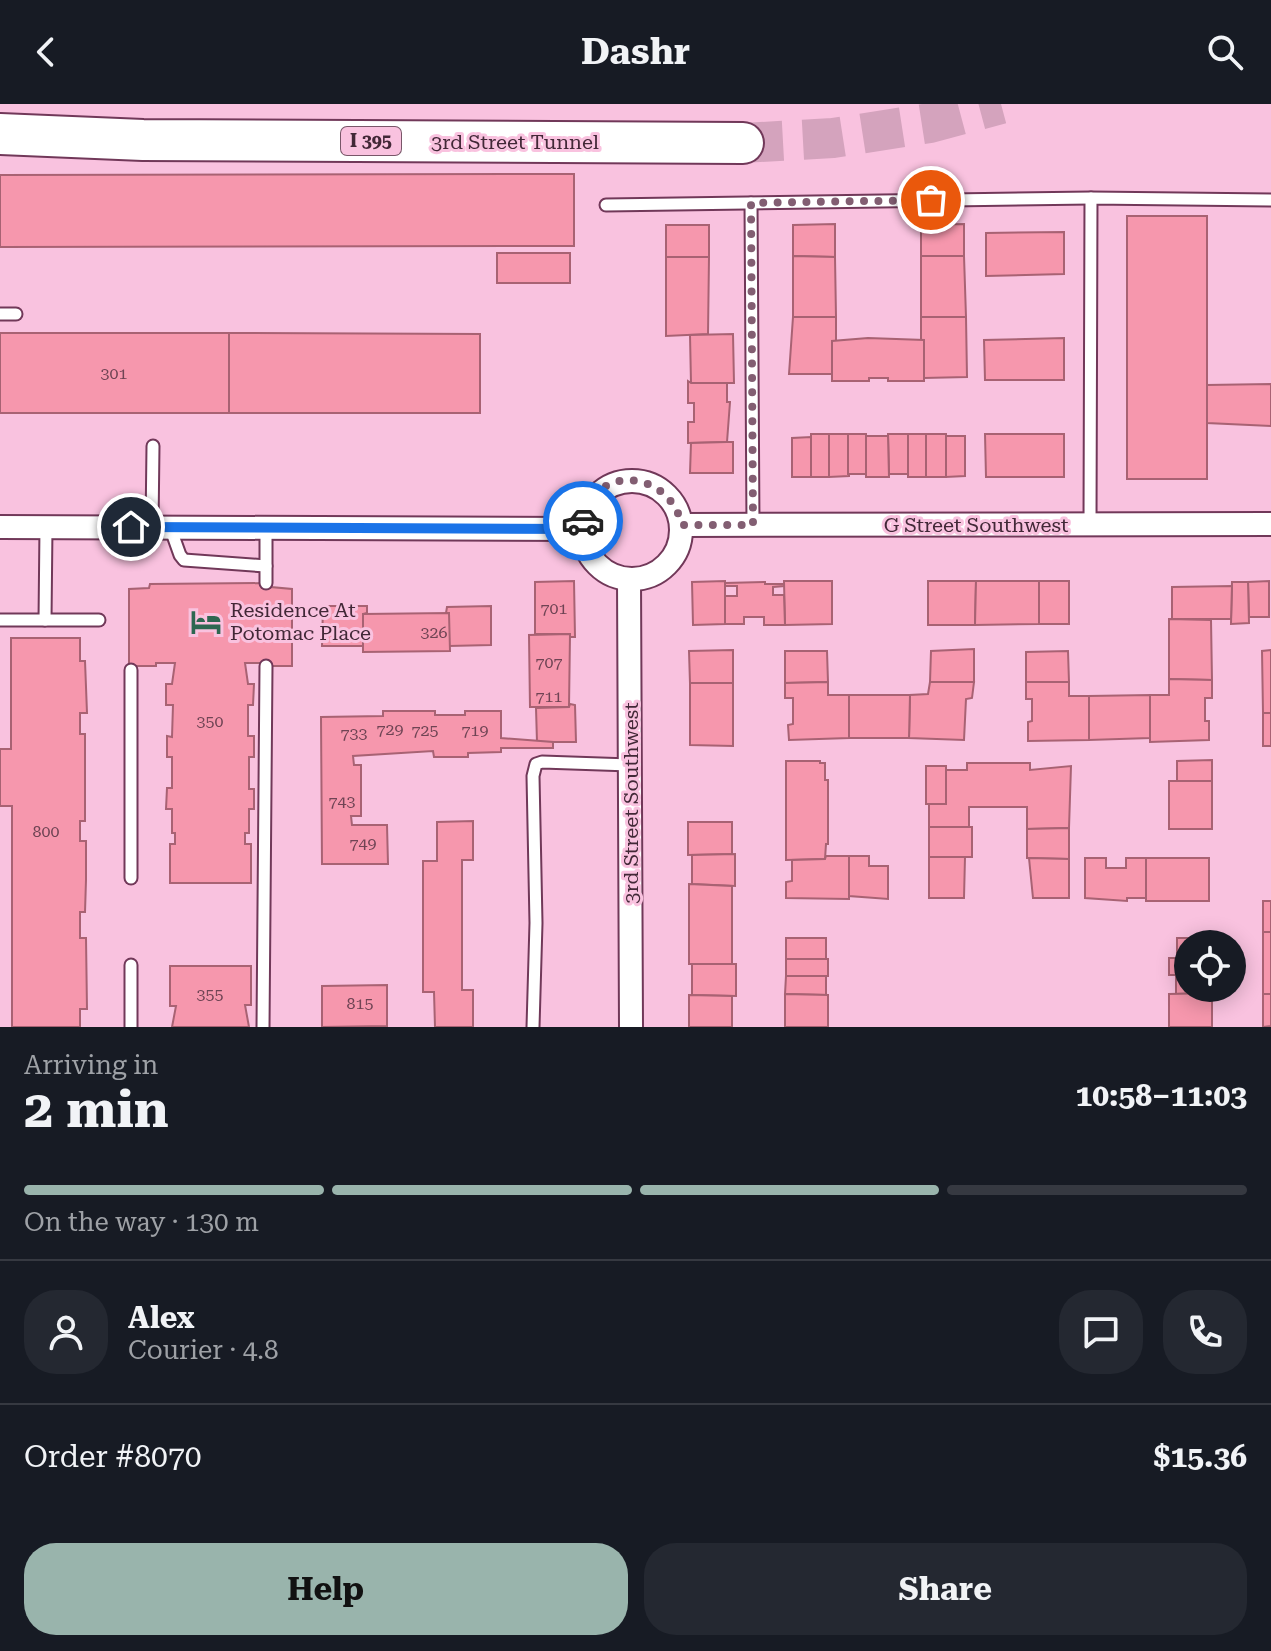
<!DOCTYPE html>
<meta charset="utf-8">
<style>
:root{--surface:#171b24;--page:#242831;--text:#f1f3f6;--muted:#9ea1a6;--line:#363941;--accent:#99b4ac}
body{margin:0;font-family:"Roboto Serif",serif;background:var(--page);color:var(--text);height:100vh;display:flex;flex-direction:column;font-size:30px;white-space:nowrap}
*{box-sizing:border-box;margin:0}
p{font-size:26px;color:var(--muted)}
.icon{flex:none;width:44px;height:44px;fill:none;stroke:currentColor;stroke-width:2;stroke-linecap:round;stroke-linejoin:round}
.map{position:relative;height:923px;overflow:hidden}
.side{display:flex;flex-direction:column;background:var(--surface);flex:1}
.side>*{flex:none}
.fabs{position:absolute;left:1174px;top:826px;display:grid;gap:16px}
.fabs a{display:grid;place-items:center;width:72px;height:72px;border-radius:50%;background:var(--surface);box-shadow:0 4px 20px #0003;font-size:40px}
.pin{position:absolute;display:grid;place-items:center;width:68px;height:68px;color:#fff;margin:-34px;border:4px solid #fff;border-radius:50%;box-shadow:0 2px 8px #0007}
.courier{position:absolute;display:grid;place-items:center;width:80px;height:80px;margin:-40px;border:6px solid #1a73e8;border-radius:50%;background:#fff;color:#222;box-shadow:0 2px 10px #0007}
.headline em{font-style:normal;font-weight:700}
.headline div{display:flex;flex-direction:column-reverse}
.headline{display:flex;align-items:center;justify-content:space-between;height:136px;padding:0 24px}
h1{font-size:52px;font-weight:700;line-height:60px}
.bar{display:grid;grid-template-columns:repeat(4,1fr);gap:12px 8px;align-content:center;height:96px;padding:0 24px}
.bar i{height:10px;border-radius:6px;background:var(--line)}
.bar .current{background:var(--accent)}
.bar p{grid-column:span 4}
.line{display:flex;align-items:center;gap:20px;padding:0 24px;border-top:2px solid var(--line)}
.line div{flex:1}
.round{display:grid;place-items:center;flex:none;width:84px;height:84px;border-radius:32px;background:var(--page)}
.button{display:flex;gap:16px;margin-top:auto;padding:16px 24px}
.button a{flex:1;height:92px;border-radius:32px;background:var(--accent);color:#111;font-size:32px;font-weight:700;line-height:92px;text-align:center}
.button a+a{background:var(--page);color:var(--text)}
header{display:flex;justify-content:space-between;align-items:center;height:104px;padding:0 24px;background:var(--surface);font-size:36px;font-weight:700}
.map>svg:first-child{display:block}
.building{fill:#f697ad;stroke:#a86273;stroke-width:2}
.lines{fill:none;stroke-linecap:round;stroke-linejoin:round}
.highway-tunnel{stroke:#d4a3bd;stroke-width:40;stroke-dasharray:40 20;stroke-linecap:butt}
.lane-casing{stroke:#713859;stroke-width:15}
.street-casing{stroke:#713859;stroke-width:26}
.highway-casing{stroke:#713859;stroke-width:44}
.lane{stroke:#fff;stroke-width:11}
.street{stroke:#fff;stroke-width:22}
.highway{stroke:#fff;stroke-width:40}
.done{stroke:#825e72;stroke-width:8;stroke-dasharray:0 14.4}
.route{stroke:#1a73e8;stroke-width:10}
.labels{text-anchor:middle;stroke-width:6;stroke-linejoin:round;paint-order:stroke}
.number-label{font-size:16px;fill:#6f4454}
.shield{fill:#f9c2df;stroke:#795669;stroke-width:2}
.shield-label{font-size:18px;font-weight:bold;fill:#422837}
.street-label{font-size:20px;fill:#422837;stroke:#f9c2df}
.poi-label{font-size:20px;fill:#422837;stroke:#f9c2df;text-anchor:start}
</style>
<header><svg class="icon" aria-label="back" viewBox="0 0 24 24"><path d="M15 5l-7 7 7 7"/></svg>Dashr<svg class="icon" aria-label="search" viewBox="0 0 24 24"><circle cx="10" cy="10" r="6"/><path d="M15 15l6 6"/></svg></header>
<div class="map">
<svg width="1271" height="923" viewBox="0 0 1271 923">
<rect width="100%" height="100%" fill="#f9c2df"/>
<g class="building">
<polygon points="574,70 574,142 0,143 0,71"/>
<rect x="1127" y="112" width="80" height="263"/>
<polygon points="835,120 835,153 793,152 793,121"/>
<polygon points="964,120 964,152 921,152 921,121"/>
<rect x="666" y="121" width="43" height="32"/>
<polygon points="1064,128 1064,170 986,172 986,129"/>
<rect x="497" y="149" width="73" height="30"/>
<polygon points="793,152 835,153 836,213 793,213"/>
<polygon points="921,152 964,152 966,213 921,213"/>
<polygon points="666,153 709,153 708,230 666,232"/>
<polygon points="793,213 836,213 836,237 832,237 832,270 789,270"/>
<polygon points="921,213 966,213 967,273 924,274 924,236 921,236"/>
<rect x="0" y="229" width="229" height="80"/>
<polygon points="229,229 480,230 480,309 229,309"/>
<polygon points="733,230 734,279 691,279 690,231"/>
<polygon points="868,234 924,236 924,277 888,277 888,274 869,274 869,277 832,277 832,237"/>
<polygon points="1064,234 1064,276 985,276 984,236"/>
<polygon points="688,277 691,279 727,279 727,298 730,298 727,338 688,339 688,318 694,318 694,299 688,299"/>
<polygon points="1271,280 1271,322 1207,319 1207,281"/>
<rect x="811" y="330" width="18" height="43"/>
<polygon points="829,330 848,330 849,372 829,373"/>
<rect x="848" y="330" width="18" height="40"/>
<polygon points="888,330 908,330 908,370 889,370"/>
<rect x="908" y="330" width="18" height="43"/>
<rect x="926" y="330" width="20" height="43"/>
<polygon points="985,330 1064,330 1064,373 986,373"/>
<polygon points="866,332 888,332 889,373 866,373"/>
<polygon points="946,332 965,332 965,372 946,373"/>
<polygon points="811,333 811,373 792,373 792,334"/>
<polygon points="727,338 733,338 733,369 690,369 691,339"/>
<polygon points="574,477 575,533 570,533 570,530 535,530 535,478"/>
<polygon points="725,477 725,520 693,521 692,478"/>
<polygon points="784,477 832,477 832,520 785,521"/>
<polygon points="928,477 976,477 975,521 928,521"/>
<polygon points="976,477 1039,477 1039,520 975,521"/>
<rect x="1039" y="477" width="30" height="43"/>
<polygon points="1269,477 1269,513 1249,513 1248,478"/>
<polygon points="765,478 765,480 784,480 784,482 773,483 773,491 784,491 785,521 764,521 764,513 744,513 744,520 725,520 725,492 737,492 737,482 725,482 725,479"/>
<polygon points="1232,478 1248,478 1249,519 1231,520"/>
<polygon points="271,479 271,483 292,485 292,562 266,562 266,559 245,559 248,580 254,580 253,601 248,601 248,632 254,632 254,653 249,653 249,685 254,685 254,705 249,705 249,729 245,729 245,740 251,740 251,779 170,779 170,740 175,740 175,729 172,729 172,705 166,705 167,684 172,684 172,653 167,653 167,632 172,633 173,601 166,601 166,580 172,580 175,559 156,559 156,562 129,562 129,485 149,484 150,480"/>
<polygon points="1232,482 1231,515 1172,515 1172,483"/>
<polygon points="323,502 367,502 367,509 363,510 363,542 322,542"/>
<polygon points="491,502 491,541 449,542 449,509 446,509 447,503"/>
<polygon points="449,509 450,547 363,548 363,510"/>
<polygon points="1169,515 1211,516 1212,576 1169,575"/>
<polygon points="570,530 569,603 530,603 529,531"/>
<polygon points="11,534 80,534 80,557 85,557 87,609 80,609 80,630 85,630 85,717 80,717 80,737 86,737 86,776 85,808 80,808 80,834 86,834 87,905 80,905 80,923 12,923 12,702 0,702 0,645 11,645"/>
<polygon points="974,545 974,578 930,578 931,547"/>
<polygon points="733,546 733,579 690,579 689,547"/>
<polygon points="1271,546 1271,609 1263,609 1262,547"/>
<polygon points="785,547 827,547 828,578 785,579"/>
<polygon points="1068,547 1069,578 1026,578 1026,548"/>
<polygon points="1169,575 1212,576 1212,594 1205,594 1205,617 1209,617 1209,636 1150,638 1150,591 1169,591"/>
<polygon points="828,578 828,591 849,591 849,634 789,636 788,621 793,620 793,594 785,594 785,579"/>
<polygon points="930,578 974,578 972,594 966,595 964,636 909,634 910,591 928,590"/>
<polygon points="1026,578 1069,578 1069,592 1089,592 1089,636 1028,637 1028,618 1032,617 1032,595 1026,595"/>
<polygon points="690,579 733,579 733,642 690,641"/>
<polygon points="849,591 910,591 909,634 849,634"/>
<polygon points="1150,591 1150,634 1089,636 1089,592"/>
<polygon points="570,600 575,601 576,638 537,638 536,604 569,603"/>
<polygon points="383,607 435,607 435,611 465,611 465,607 501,607 501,634 553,638 553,644 501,644 501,648 468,649 468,653 434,653 433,647 353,652 354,661 361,661 361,712 351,712 352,721 387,721 388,760 322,760 321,613 383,612"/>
<rect x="1263" y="609" width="8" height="33"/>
<polygon points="1212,656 1212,677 1177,677 1177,657"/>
<polygon points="786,657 820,657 820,659 825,659 825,676 828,676 828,740 826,740 825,755 786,756"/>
<polygon points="967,659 1030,659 1030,666 1071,662 1069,724 1027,725 1027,703 969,703 969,723 929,723 929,700 946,700 946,666 967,666"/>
<rect x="926" y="662" width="20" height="38"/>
<rect x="1169" y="677" width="43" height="48"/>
<polygon points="473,717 473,756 462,756 462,886 473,886 473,923 435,923 434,888 423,888 423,757 437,757 437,718"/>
<polygon points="688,718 732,718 732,750 688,751"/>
<rect x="929" y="723" width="43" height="30"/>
<polygon points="1069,724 1069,755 1027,754 1027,725"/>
<polygon points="735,750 735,782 692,780 692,751"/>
<polygon points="826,752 849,752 849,795 786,794 786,778 792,777 792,756 825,755"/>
<polygon points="849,752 869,752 869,762 888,762 888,795 849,792"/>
<polygon points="929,753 965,753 964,794 929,794"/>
<polygon points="1029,754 1069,755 1069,794 1033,794"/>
<polygon points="1085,754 1106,754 1106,764 1126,764 1126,754 1146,754 1146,794 1127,794 1127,797 1085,794"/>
<rect x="1146" y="754" width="63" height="43"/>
<polygon points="689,780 732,782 732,860 689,860"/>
<rect x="1263" y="797" width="8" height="31"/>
<rect x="1263" y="828" width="8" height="62"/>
<rect x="786" y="834" width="40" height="21"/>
<polygon points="1177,834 1213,834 1213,840 1188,840 1188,854 1177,854"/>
<rect x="1169" y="854" width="19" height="17"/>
<rect x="786" y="855" width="42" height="17"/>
<polygon points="692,860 736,860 736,892 692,891"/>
<polygon points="170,862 251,862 251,901 245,901 249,923 172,923 176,902 170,902"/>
<polygon points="1176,871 1188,871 1188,884 1212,884 1212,889 1176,890"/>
<polygon points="786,872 826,872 826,891 785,890"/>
<polygon points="387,881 387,922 322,923 322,882"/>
<polygon points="1212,889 1212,923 1169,923 1169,890"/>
<polygon points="785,890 828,891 828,923 785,923"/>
<polygon points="1263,890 1271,890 1271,922 1263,923"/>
<polygon points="689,891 732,892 732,923 689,923"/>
</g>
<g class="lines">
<polyline class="highway-tunnel" points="743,39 833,34 930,19 1001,0"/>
<g class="lane-casing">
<g id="lane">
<polyline points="751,99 753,421"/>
<polyline points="606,101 1091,94"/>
<polyline points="0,210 16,210"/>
<polyline points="1090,421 1091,94 1271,96"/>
<polyline points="152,423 153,342"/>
<polyline points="170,423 180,451 184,456 266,462"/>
<polyline points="266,423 266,479"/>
<polyline points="0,516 99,516"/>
<polyline points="45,516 46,423"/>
<polyline points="131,566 131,774"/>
<polyline points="131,861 131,923"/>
<polyline points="263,923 266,562"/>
<polyline points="533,923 536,819 533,672 536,660 542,658 630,661"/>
</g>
</g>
<g class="street-casing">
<g id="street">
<circle cx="632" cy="426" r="49"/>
<polyline points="682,421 1271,420"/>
<polyline points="0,423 582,425"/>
<polyline points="629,475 631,923"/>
</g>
</g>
<g class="highway-casing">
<polyline id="highway" points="0,30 143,36 743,39"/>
</g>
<use href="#lane" class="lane"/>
<use href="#street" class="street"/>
<use href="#highway" class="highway"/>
</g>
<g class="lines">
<path class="done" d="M583 417C593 360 668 364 682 421H753L751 99 931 96"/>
<polyline class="route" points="131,423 582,425 583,417"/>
</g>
<defs>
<g id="hotel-bare" transform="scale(2.4)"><path d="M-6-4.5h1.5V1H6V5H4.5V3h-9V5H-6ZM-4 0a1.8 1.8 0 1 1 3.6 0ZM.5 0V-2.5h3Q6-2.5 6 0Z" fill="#2d6751" stroke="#f9c2df" stroke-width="2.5" paint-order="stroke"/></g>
</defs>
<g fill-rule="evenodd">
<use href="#hotel-bare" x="206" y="518"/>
</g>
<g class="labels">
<g class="number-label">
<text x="114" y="275">301</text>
<text x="554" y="510">701</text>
<text x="434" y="534">326</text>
<text x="549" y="564">707</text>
<text x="549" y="598">711</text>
<text x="210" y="623">350</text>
<text x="390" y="631">729</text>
<text x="425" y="632">725</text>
<text x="475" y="632">719</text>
<text x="354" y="635">733</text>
<text x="342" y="703">743</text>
<text x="46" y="733">800</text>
<text x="363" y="745">749</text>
<text x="210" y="896">355</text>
<text x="360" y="905">815</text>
</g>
<rect class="shield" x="341" y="23" width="60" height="28" rx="6"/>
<g class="shield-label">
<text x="371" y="43">I 395</text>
</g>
<g class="street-label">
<text x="515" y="45">3rd Street Tunnel</text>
<text x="976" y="428">G Street Southwest</text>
<text transform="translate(631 699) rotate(-90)" y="7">3rd Street Southwest</text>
</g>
<g class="poi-label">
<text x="230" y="513">Residence At<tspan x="230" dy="23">Potomac Place</tspan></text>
</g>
</g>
</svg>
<div class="fabs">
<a><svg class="icon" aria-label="locate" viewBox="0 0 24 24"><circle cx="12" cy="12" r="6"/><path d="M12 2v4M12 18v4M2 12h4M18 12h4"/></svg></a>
</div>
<div class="pin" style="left:931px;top:96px;background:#ea580c"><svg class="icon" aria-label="bag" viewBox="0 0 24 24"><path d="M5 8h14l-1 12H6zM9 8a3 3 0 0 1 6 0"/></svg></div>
<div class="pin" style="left:131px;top:423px;background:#1f2937"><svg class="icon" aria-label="home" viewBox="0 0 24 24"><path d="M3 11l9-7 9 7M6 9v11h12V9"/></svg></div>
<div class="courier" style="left:583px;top:417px"><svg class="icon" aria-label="car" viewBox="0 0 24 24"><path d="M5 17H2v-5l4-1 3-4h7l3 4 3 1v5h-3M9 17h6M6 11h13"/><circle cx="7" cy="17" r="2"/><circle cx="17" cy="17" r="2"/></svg></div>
</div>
<section class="side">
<div class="headline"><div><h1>2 min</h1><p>Arriving in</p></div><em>10:58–11:03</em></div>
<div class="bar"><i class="current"></i><i class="current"></i><i class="current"></i><i></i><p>On the way · 130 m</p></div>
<div class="line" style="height:144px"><a class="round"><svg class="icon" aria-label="person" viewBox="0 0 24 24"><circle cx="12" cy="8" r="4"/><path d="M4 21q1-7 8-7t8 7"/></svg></a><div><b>Alex</b><p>Courier · 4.8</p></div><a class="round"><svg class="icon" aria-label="chat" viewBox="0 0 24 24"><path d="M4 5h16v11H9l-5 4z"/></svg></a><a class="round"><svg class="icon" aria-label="phone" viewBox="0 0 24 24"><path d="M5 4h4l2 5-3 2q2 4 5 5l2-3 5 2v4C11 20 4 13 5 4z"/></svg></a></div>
<div class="line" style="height:104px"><div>Order #8070</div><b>$15.36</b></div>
<div class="button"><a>Help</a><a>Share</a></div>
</section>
